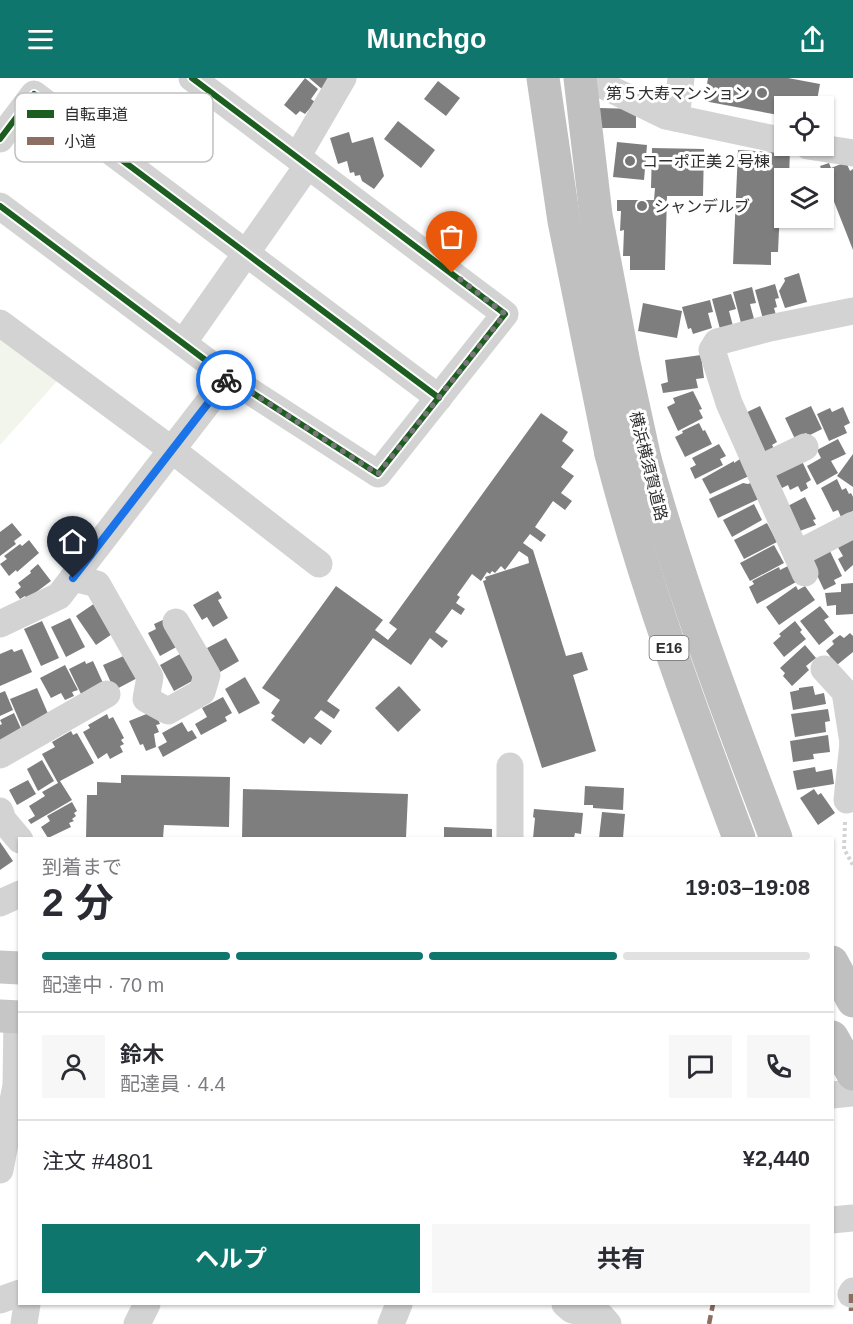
<!DOCTYPE html>
<html lang="ja">
<meta charset="utf-8">
<style>
:root{--surface:#fff;--page:#f7f7f7;--text:#2b2b33;--muted:#7c7c81;--line:#e1e1e2;--accent:#0f766e}
body{margin:0;font-family:Arial,"Noto Sans JP",sans-serif;background:var(--page);color:var(--text);height:100vh;display:flex;flex-direction:column;font-size:22px;white-space:nowrap}
*{box-sizing:border-box;margin:0}
p{font-size:20px;color:var(--muted)}
.icon{flex:none;width:33px;height:33px;fill:none;stroke:currentColor;stroke-width:2;stroke-linecap:round;stroke-linejoin:round}
.map{position:relative;flex:1;overflow:hidden}
.sheet{position:absolute;left:18px;top:759px;width:816px;height:468px;display:flex;flex-direction:column;background:var(--surface);border-radius:0px;box-shadow:0 2px 4px #0004}
.sheet>*{flex:none}
.buttons{position:absolute;left:774px;top:18px;display:grid;gap:12px}
.buttons a{display:grid;place-items:center;width:60px;height:60px;border-radius:0px;background:var(--surface);box-shadow:0 2px 4px #0004;font-size:30px}
.pin{position:absolute;display:grid;place-items:center;width:51px;height:51px;color:#fff;margin:-62px -26px;border-radius:50% 50% 50% 0;rotate:-45deg;box-shadow:0 0 6px #0007}
.pin .icon{rotate:45deg}
.courier{position:absolute;display:grid;place-items:center;width:60px;height:60px;margin:-30px;border:4px solid #1a73e8;border-radius:50%;background:#fff;color:#222;box-shadow:0 2px 8px #0007}
.overview em{font-style:normal;font-weight:700}
.overview div{display:flex;flex-direction:column-reverse}
.overview{display:flex;align-items:center;justify-content:space-between;height:102px;padding:0 24px}
h1{font-size:39px;font-weight:700;line-height:45px}
.bar{display:grid;grid-template-columns:repeat(4,1fr);gap:9px 6px;align-content:center;height:72px;padding:0 24px}
.bar i{height:8px;border-radius:4px;background:var(--line)}
.bar .selected{background:var(--accent)}
.bar p{grid-column:span 4}
.line{display:flex;align-items:center;gap:15px;padding:0 24px;border-top:2px solid var(--line)}
.line div{flex:1}
.round{display:grid;place-items:center;flex:none;width:63px;height:63px;border-radius:0px;background:var(--page)}
.button{display:flex;gap:12px;margin-top:auto;padding:12px 24px}
.button a{flex:1;height:69px;border-radius:0px;background:var(--accent);color:#fff;font-size:24px;font-weight:700;line-height:69px;text-align:center}
.button a+a{background:var(--page);color:var(--text)}
header{display:flex;justify-content:space-between;align-items:center;height:78px;padding:0 24px;background:var(--accent);color:#fff;font-size:27px;font-weight:700}
.map>svg:first-child{display:block}
.green{fill:#f1f5eb}
.building{fill:#7e7e7e}
.lines{fill:none;stroke-linecap:round;stroke-linejoin:round}
.path{stroke:#d3d3d3;stroke-width:4;stroke-dasharray:3 3;stroke-linecap:butt}
.minor{stroke:#d3d3d3;stroke-width:27}
.major{stroke:#c6c6c6;stroke-width:33}
.highway{stroke:#c0c0c0;stroke-width:33}
.highway-bridge{stroke:#c0c0c0;stroke-width:33}
.quiet{stroke:#8d6e63;stroke-width:4.5;stroke-dasharray:9 4.5;stroke-linecap:butt}
.cycleway-casing{stroke:#fff;stroke-width:10}
.cycleway{stroke:#1b5e20;stroke-width:6}
.done{stroke:#777;stroke-width:6;stroke-dasharray:0 10.8}
.route{stroke:#1a73e8;stroke-width:8}
.poi-dot{fill:#777;stroke:#fff;stroke-width:2}
.labels{text-anchor:middle;stroke-width:6;stroke-linejoin:round;paint-order:stroke}
.shield{fill:#fff;stroke:#6d6d6d;stroke-width:1.5}
.shield-label{font-size:15px;font-weight:bold;fill:#2e2e2e}
.poi-label{font-size:16px;fill:#2e2e2e;stroke:#fff;text-anchor:start}
.street-label{font-size:16px;fill:#2e2e2e;stroke:#fff}
.key{fill:#fff;stroke:#c0c0c0;stroke-width:1.5}
.key-label{font-size:16px;fill:#2e2e2e}
</style>
<header><svg class="icon" aria-label="menu" viewBox="0 0 24 24"><path d="M4 6h16M4 12h16M4 18h16"/></svg>Munchgo<svg class="icon" aria-label="share" viewBox="0 0 24 24"><path d="M12 15V3M7 8l5-5 5 5M5 13v7h14v-7"/></svg></header>
<div class="map">
<svg width="853" height="1246" viewBox="0 0 853 1246">
<rect width="100%" height="100%" fill="#fff"/>
<polygon class="green" points="0,261 58,302 0,367"/>
<g class="building">
<polygon points="305,0 318,11 311,21 315,24 305,36 300,33 296,37 284,27"/>
<polygon points="309,0 331,0 322,11"/>
<polygon points="708,0 788,0 820,6 816,28 784,28 784,38 704,23"/>
<polygon points="438,3 460,20 446,38 424,21"/>
<polygon points="600,30 636,31 636,50 599,50"/>
<polygon points="398,43 435,72 421,90 384,61"/>
<polygon points="349,54 352,65 373,59 384,98 374,111 362,103 360,97 355,98 354,94 350,95 347,83 338,86 330,60"/>
<polygon points="617,64 647,67 644,102 613,99"/>
<polygon points="652,70 704,71 703,118 667,118 665,192 630,192 630,178 623,178 624,152 620,153 621,133 617,133 617,122 654,122 655,110 651,110"/>
<polygon points="790,71 789,100 784,100 784,108 781,108 778,174 771,174 771,187 733,186 738,72 773,74"/>
<polygon points="846,84 850,93 853,91 853,172 820,88 829,85 831,90"/>
<polygon points="799,195 807,224 785,230 779,213 785,203 784,200"/>
<polygon points="775,206 779,220 775,221 777,229 774,230 776,237 763,241 755,212"/>
<polygon points="752,209 756,225 750,226 754,241 741,245 733,214"/>
<polygon points="731,216 736,231 729,233 733,248 720,251 712,221"/>
<polygon points="710,222 713,234 708,235 712,250 693,256 691,250 688,251 682,229"/>
<polygon points="643,225 682,233 677,260 638,253"/>
<polygon points="701,277 704,300 696,301 698,310 663,315 661,306 668,304 665,282"/>
<polygon points="693,313 702,331 699,332 703,340 678,353 667,329 675,325 673,320"/>
<polygon points="760,328 777,364 772,367 774,370 763,376 743,336"/>
<polygon points="811,328 822,351 808,358 806,355 795,361 785,340"/>
<polygon points="843,329 850,345 844,348 847,355 829,363 817,336 830,330 832,334"/>
<polygon points="541,335 568,354 562,363 574,372 561,389 574,398 561,415 572,423 565,432 553,423 535,449 546,457 541,464 530,456 523,465 533,472 566,578 582,574 588,592 573,597 596,673 542,690 483,503 486,502 485,499 529,485 528,479 519,473 505,492 501,488 495,495 492,493 490,496 487,494 481,503 472,496 457,517 460,519 456,525 465,531 461,537 452,531 435,554 448,563 442,570 430,560 411,587 373,560 327,623 340,632 334,641 321,632 314,640 332,653 321,667 310,659 304,666 271,642 275,638 271,635 280,622 262,610 336,508 383,542 375,552 388,562 397,551 389,545"/>
<polygon points="699,345 703,353 705,352 712,366 685,379 675,359 683,355 682,353"/>
<polygon points="838,361 846,376 831,383 838,395 817,407 807,388 821,380 817,372"/>
<polygon points="719,366 726,378 720,381 723,387 695,401 690,390 696,387 692,380"/>
<polygon points="853,376 853,409 837,398"/>
<polygon points="740,381 749,398 710,416 702,401 734,383 734,385"/>
<polygon points="801,381 811,402 806,405 808,410 801,414 798,408 790,412 788,407 782,410 774,394"/>
<polygon points="837,401 842,412 846,410 849,416 851,415 853,419 853,433 841,439 838,432 833,434 821,410"/>
<polygon points="755,403 763,419 718,440 709,421 743,405 748,406"/>
<polygon points="805,419 816,441 813,442 816,447 797,454 784,430"/>
<polygon points="754,426 762,442 732,459 723,442"/>
<polygon points="12,445 22,457 14,463 16,466 0,478 0,454"/>
<polygon points="767,445 777,464 744,481 734,462"/>
<polygon points="853,455 853,487 845,494 838,481 843,478 836,466"/>
<polygon points="29,462 39,475 17,494 16,492 9,498 0,486 7,481 4,478 20,466 22,468"/>
<polygon points="774,467 784,485 750,503 740,485"/>
<polygon points="829,471 842,498 834,502 836,506 824,512 815,493 811,480"/>
<polygon points="38,486 51,503 27,521 25,518 20,521 15,514 21,509 18,505 31,495 30,493"/>
<polygon points="788,488 796,504 757,526 749,509 754,506 752,503 779,489 780,492"/>
<polygon points="853,505 853,536 836,537 836,527 827,528 825,515 841,514 841,506"/>
<polygon points="796,508 798,512 805,508 815,522 779,547 766,529"/>
<polygon points="218,513 222,520 218,522 228,540 213,549 207,539 202,542 193,527"/>
<polygon points="98,523 118,552 96,567 76,538"/>
<polygon points="820,528 829,539 824,542 834,555 819,567 800,543"/>
<polygon points="70,540 85,569 66,579 51,549"/>
<polygon points="165,541 180,567 160,578 148,555 156,551 154,546"/>
<polygon points="42,543 59,580 41,588 24,551"/>
<polygon points="795,543 802,552 800,554 806,561 784,579 773,565 781,558 779,556"/>
<polygon points="850,555 853,558 853,574 837,587 826,573 834,566 832,563 840,557 844,560"/>
<polygon points="226,560 239,583 220,594 207,570"/>
<polygon points="805,567 816,580 806,588 809,592 792,608 783,598 785,595 780,590"/>
<polygon points="12,571 14,574 22,571 32,594 0,608 0,576"/>
<polygon points="180,576 194,602 174,613 160,587"/>
<polygon points="126,577 143,597 111,614 112,607 103,587"/>
<polygon points="85,583 86,586 93,583 103,605 81,616 69,591"/>
<polygon points="65,587 78,612 72,614 74,618 65,622 61,615 51,620 40,600"/>
<polygon points="245,599 260,625 239,636 225,611"/>
<polygon points="399,608 421,632 398,654 375,630"/>
<polygon points="813,608 815,617 824,615 826,626 793,632 790,614 799,612 799,610"/>
<polygon points="37,610 49,638 22,649 10,621"/>
<polygon points="5,613 13,632 0,638 0,615"/>
<polygon points="223,619 232,635 225,639 227,643 201,657 195,646 207,639 202,630"/>
<polygon points="828,631 830,643 825,644 826,654 795,659 791,636"/>
<polygon points="154,633 160,646 156,647 159,654 154,656 156,669 146,673 143,666 140,667 129,643"/>
<polygon points="14,635 23,655 0,665 0,647 2,646 0,642"/>
<polygon points="107,636 109,641 113,639 124,660 121,662 124,666 120,668 123,674 110,681 107,675 98,681 83,654 90,650 88,647"/>
<polygon points="182,644 188,654 192,652 197,660 163,679 158,669 167,664 162,655"/>
<polygon points="71,653 73,657 77,655 94,685 60,703 72,722 31,746 28,742 35,738 29,728 45,718 42,714 58,705 42,676 55,669 52,664"/>
<polygon points="828,657 830,674 813,676 814,681 793,684 790,663"/>
<polygon points="42,682 54,703 38,713 27,691"/>
<polygon points="815,689 816,694 832,691 834,706 797,712 793,693"/>
<polygon points="121,697 230,699 229,749 164,747 163,760 86,760 87,717 97,717 97,704 121,705"/>
<polygon points="28,702 36,716 17,727 9,712"/>
<polygon points="585,708 624,710 623,732 593,730 593,727 584,727"/>
<polygon points="243,711 408,716 406,760 242,760"/>
<polygon points="814,711 818,717 821,715 835,735 818,747 800,720"/>
<polygon points="72,724 77,733 74,735 76,738 72,741 74,743 69,745 71,749 48,760 41,749 50,743 47,738"/>
<polygon points="534,731 583,735 581,756 575,755 574,760 533,760 535,740 533,739"/>
<polygon points="602,734 625,736 623,760 599,760"/>
<polygon points="444,749 492,751 492,760 444,760"/>
<polygon points="0,764 13,783 0,792"/>
</g>
<g class="lines">
<polyline class="path" points="845,744 844,771 853,787"/>
<g class="minor">
<polyline points="588,0 666,38 784,63"/>
<polyline points="676,40 681,0"/>
<polyline points="0,61 34,16 439,320"/>
<polyline points="808,68 853,75"/>
<polyline points="297,79 343,0"/>
<polyline points="0,128 228,299 378,396 505,236 192,0"/>
<polyline points="0,245 172,372 319,486"/>
<polyline points="183,265 308,87"/>
<polyline points="759,391 805,369"/>
<polyline points="797,476 853,447"/>
<polyline points="805,495 729,325 712,272 717,264 770,250 853,233"/>
<polyline points="73,500 97,506 150,599 146,621 168,633 202,614 207,597 176,544"/>
<polyline points="0,546 59,518 228,299"/>
<polyline points="824,591 845,614 853,665"/>
<polyline points="0,677 107,616"/>
<polyline points="847,722 853,665"/>
<polyline points="0,733 3,742 20,762"/>
<polyline points="510,760 510,688"/>
<polyline points="0,825 20,816"/>
<polyline points="832,1017 853,1015"/>
<polyline points="0,1092 16,1007 17,939"/>
<polyline points="832,1142 853,1140"/>
<polyline points="851,1216 853,1213"/>
<polyline points="0,1222 20,1215"/>
<polyline points="565,1226 572,1232 601,1238 608,1246"/>
<polyline points="24,1246 27,1226"/>
<polyline points="137,1246 147,1226"/>
<polyline points="391,1246 399,1226"/>
</g>
<g class="major">
<polyline points="0,889 20,890"/>
<polyline points="0,938 20,939"/>
</g>
<g class="highway">
<path d="M611 376C645 508 692 634 739 760"/>
<path d="M645 381C681 510 728 635 776 760"/>
</g>
<g class="highway-bridge">
<polyline points="543,0 564,143 611,376"/>
<polyline points="580,0 596,137 624,285 645,381"/>
<polyline points="832,884 853,923"/>
<polyline points="832,959 853,996"/>
</g>
<g class="quiet">
<polyline points="851,1216 851,1233"/>
<polyline points="709,1246 713,1226"/>
</g>
<g class="cycleway-casing">
<g id="cycleway">
<polyline points="0,61 34,16 439,320"/>
<polyline points="0,128 228,299 378,396 505,236 192,0"/>
</g>
</g>
<use href="#cycleway" class="cycleway"/>
</g>
<g class="lines">
<polyline class="done" points="226,302 228,299 378,396 505,236 452,195"/>
<polyline class="route" points="73,500 226,302"/>
</g>
<g class="poi-dot">
<circle cx="762" cy="15" r="6"/>
<circle cx="630" cy="83" r="6"/>
<circle cx="642" cy="128" r="6"/>
</g>
<g class="labels">
<rect class="shield" x="649.5" y="558" width="39" height="24" rx="4.5"/>
<g class="shield-label">
<text x="669" y="575">E16</text>
</g>
<g class="poi-label">
<text x="750" y="21" text-anchor="end">第５大寿マンション</text>
<text x="642" y="89">コーポ正美２号棟</text>
<text x="654" y="134">シャンデルブ</text>
</g>
<g class="street-label">
<text transform="translate(649 388) rotate(76)" y="6">横浜横須賀道路</text>
</g>
</g>
<rect x="15" y="15" width="198" height="69" rx="9" class="key"/>
<rect x="27" y="32" width="27" height="8" fill="#1b5e20"/>
<rect x="27" y="59" width="27" height="8" fill="#8d6e63"/>
<g class="key-label">
<text x="64" y="42">自転車道</text>
<text x="64" y="69">小道</text>
</g>
</svg>
<div class="buttons">
<a><svg class="icon" aria-label="locate" viewBox="0 0 24 24"><circle cx="12" cy="12" r="6"/><path d="M12 2v4M12 18v4M2 12h4M18 12h4"/></svg></a>
<a><svg class="icon" aria-label="layers" viewBox="0 0 24 24"><path d="M12 4l9 5-9 5-9-5zM3 14l9 5 9-5"/></svg></a>
</div>
<div class="pin" style="left:452px;top:195px;background:#ea580c"><svg class="icon" aria-label="bag" viewBox="0 0 24 24"><path d="M5 8h14l-1 12H6zM9 8a3 3 0 0 1 6 0"/></svg></div>
<div class="pin" style="left:73px;top:500px;background:#1f2937"><svg class="icon" aria-label="home" viewBox="0 0 24 24"><path d="M3 11l9-7 9 7M6 9v11h12V9"/></svg></div>
<div class="courier" style="left:226px;top:302px"><svg class="icon" aria-label="bike" viewBox="0 0 24 24"><circle cx="6" cy="16" r="4"/><circle cx="18" cy="16" r="4"/><path d="M6 16l4-8h5l3 8M10 8l3 8H6M13 5h3"/></svg></div>
<section class="sheet">
<div class="overview"><div><h1>2 分</h1><p>到着まで</p></div><em>19:03–19:08</em></div>
<div class="bar"><i class="selected"></i><i class="selected"></i><i class="selected"></i><i></i><p>配達中 · 70 m</p></div>
<div class="line" style="height:108px"><a class="round"><svg class="icon" aria-label="person" viewBox="0 0 24 24"><circle cx="12" cy="8" r="4"/><path d="M4 21q1-7 8-7t8 7"/></svg></a><div><b>鈴木</b><p>配達員 · 4.4</p></div><a class="round"><svg class="icon" aria-label="chat" viewBox="0 0 24 24"><path d="M4 5h16v11H9l-5 4z"/></svg></a><a class="round"><svg class="icon" aria-label="phone" viewBox="0 0 24 24"><path d="M5 4h4l2 5-3 2q2 4 5 5l2-3 5 2v4C11 20 4 13 5 4z"/></svg></a></div>
<div class="line" style="height:78px"><div>注文 #4801</div><b>¥2,440</b></div>
<div class="button"><a>ヘルプ</a><a>共有</a></div>
</section>
</div>
